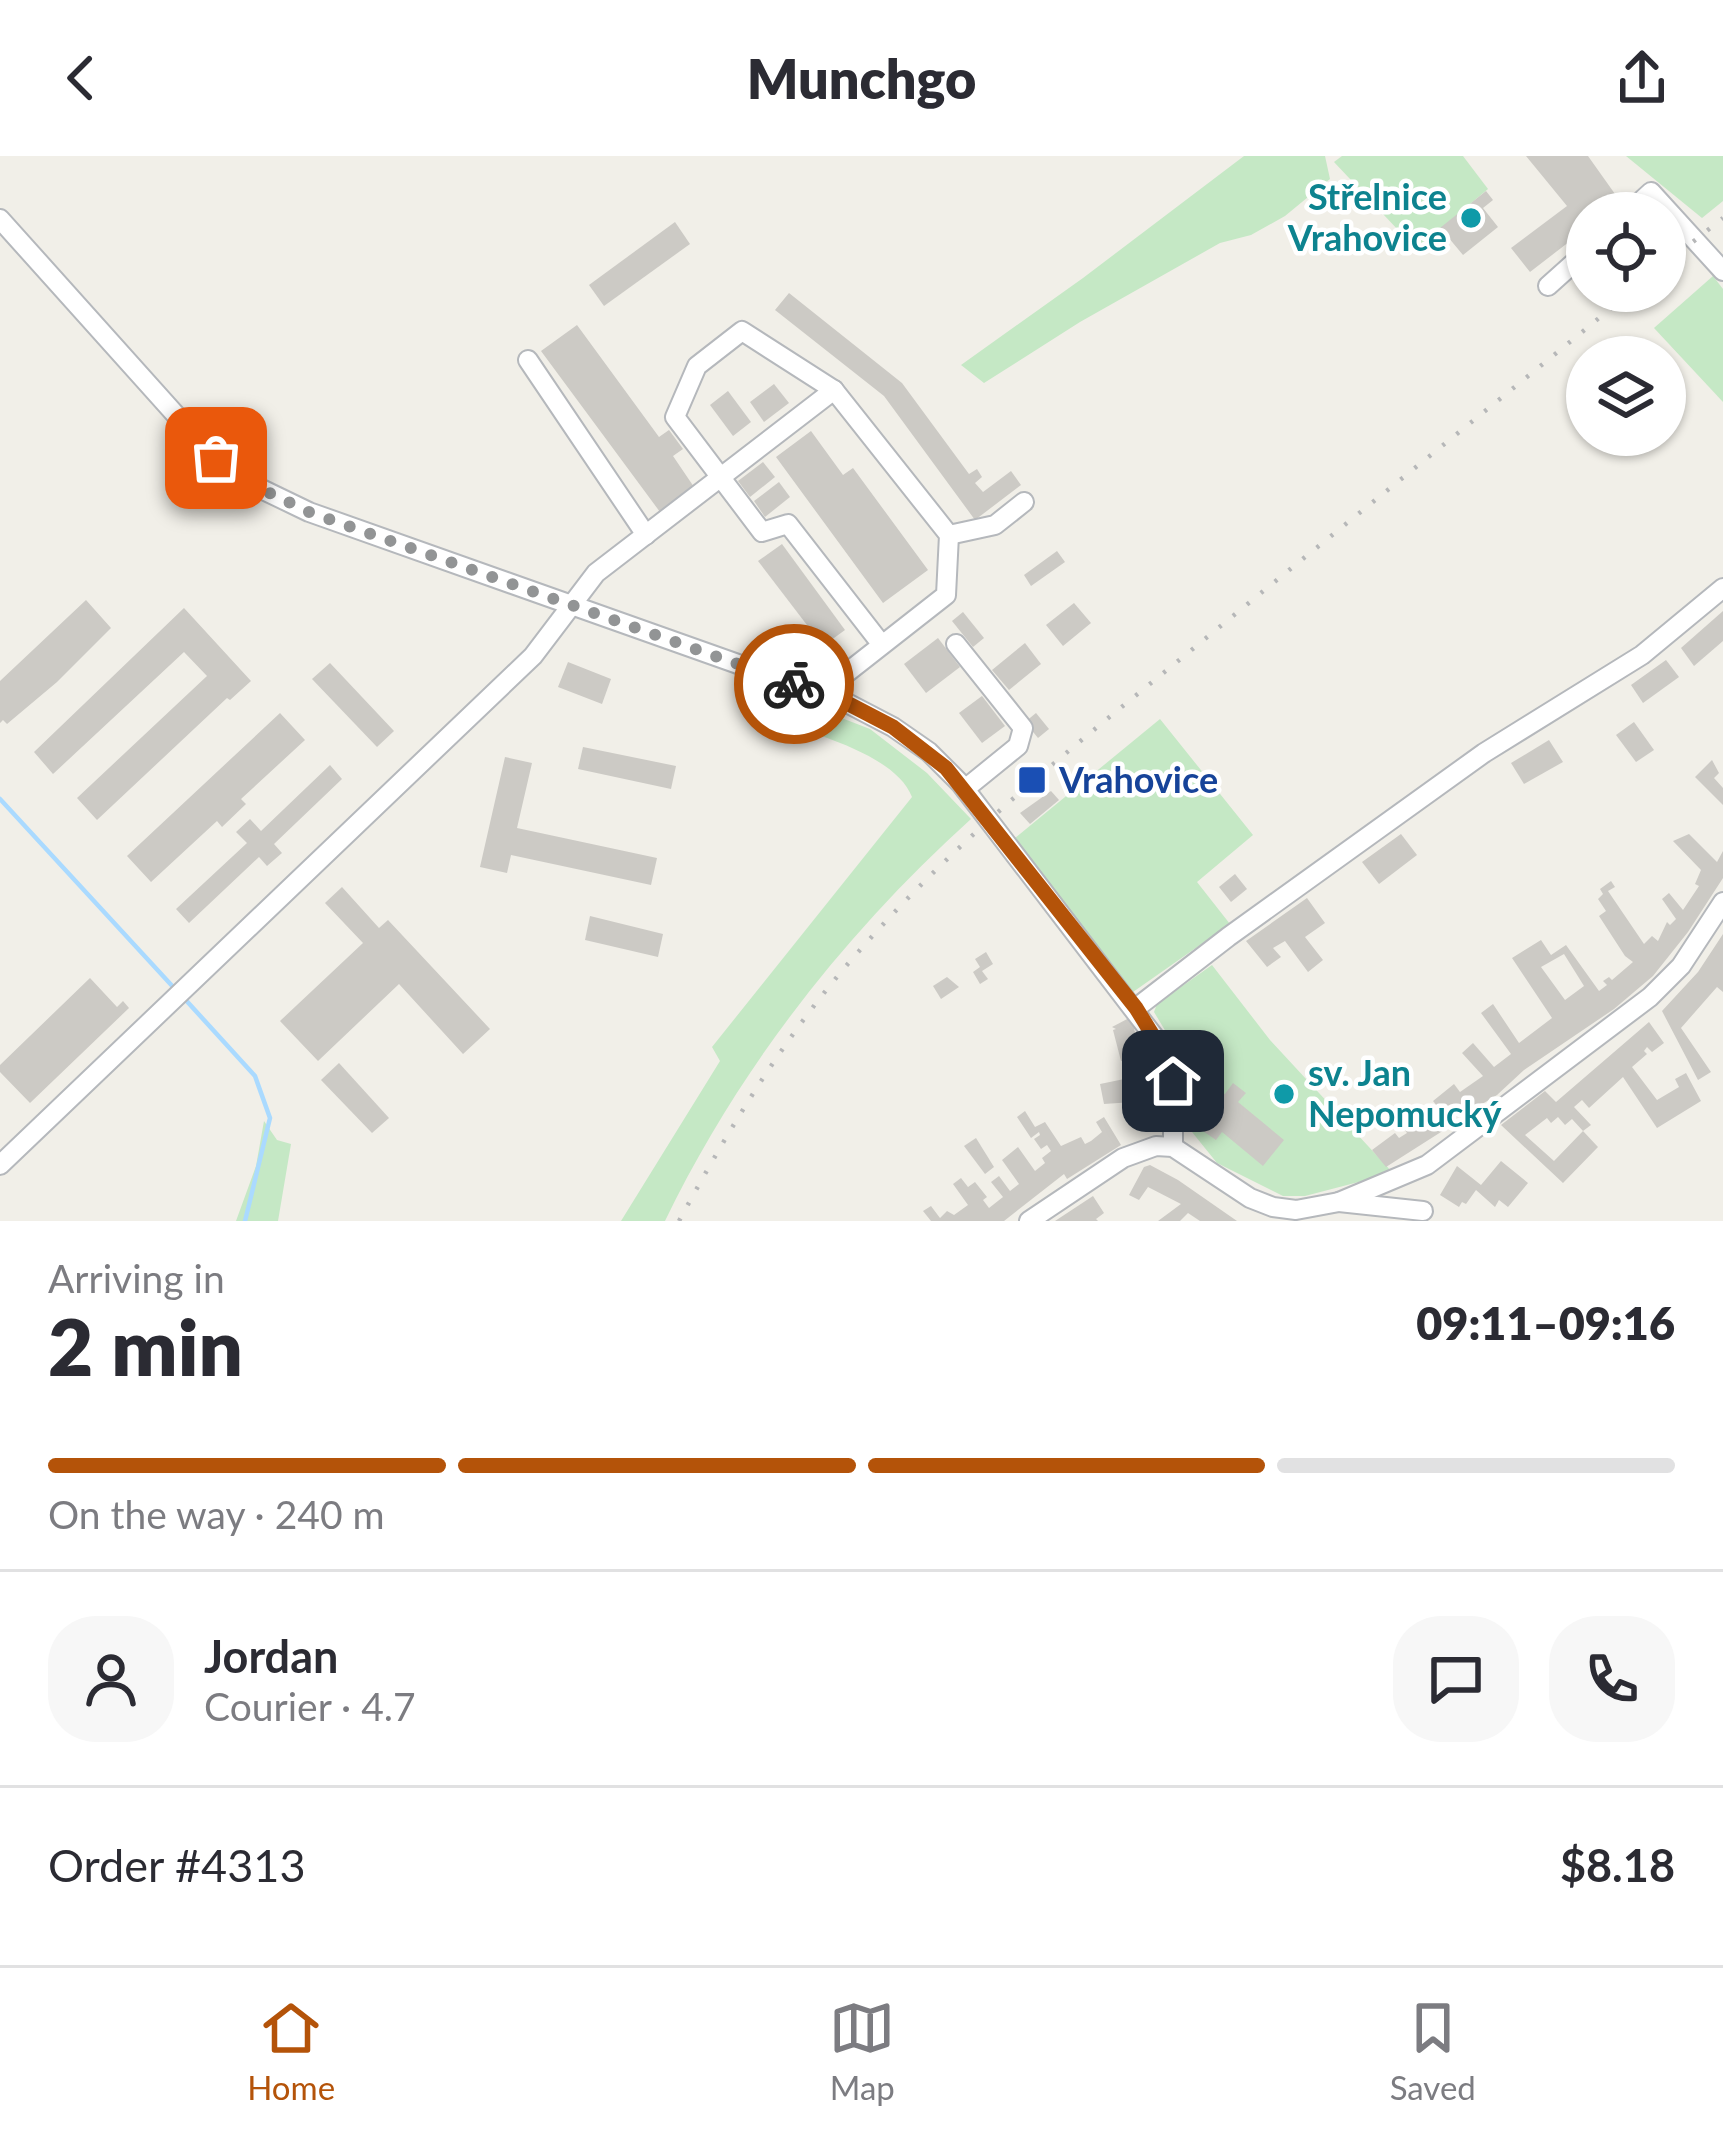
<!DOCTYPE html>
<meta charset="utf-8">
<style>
:root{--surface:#fff;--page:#f7f7f7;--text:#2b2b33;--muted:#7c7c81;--line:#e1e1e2;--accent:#b45309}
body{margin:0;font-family:Lato,sans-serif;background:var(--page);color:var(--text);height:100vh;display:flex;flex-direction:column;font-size:45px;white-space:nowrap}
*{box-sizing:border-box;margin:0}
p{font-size:39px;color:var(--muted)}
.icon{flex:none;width:66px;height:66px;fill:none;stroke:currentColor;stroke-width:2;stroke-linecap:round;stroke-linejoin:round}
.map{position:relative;height:1065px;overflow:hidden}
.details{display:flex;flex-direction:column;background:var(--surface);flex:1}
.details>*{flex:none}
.controls{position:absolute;left:1566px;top:36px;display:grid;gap:24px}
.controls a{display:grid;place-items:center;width:120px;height:120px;border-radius:50%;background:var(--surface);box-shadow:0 3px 9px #0004;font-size:60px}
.pin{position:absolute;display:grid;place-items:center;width:102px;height:102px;color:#fff;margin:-51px;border-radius:24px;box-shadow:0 6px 18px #0006}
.courier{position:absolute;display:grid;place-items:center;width:120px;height:120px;margin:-60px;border:9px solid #b45309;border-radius:50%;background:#fff;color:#222;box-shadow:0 3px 15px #0007}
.headline em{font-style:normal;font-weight:800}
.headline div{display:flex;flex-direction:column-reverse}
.headline{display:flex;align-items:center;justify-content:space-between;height:204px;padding:0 48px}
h1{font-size:78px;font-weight:800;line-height:90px}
.bar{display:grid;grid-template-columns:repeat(4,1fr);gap:18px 12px;align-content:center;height:144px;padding:0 48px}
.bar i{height:15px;border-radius:9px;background:var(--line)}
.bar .active{background:var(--accent)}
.bar p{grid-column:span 4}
.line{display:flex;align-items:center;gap:30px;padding:0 48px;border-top:3px solid var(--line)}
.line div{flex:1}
.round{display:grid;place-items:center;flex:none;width:126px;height:126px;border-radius:48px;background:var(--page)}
header{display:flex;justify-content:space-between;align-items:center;height:156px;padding:0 48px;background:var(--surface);font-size:54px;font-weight:800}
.dock{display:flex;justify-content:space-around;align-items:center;height:168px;border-top:3px solid var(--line);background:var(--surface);font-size:33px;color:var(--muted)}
.dock a{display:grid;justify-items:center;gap:6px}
.dock .active{color:var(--accent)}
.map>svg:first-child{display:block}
.green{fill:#c5e8c5}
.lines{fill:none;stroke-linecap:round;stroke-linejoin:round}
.stream{stroke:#aadaff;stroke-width:4.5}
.building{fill:#cccac5;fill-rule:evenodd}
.minor-casing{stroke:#b5b8bc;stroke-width:22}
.minor{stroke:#fff;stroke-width:18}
.rail{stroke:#b6b7b8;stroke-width:4.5;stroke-dasharray:3 15;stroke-linecap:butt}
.done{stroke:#929495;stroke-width:12;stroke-dasharray:0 21.6}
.route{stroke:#b45309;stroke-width:15}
.culture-dot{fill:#0f9aa8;stroke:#fff;stroke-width:4.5}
.transit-dot{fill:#1a4fb4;stroke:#fff;stroke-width:4.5}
.labels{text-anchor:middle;stroke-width:9;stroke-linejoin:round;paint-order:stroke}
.culture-label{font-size:36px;font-weight:bold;fill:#0d838f;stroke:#fff;text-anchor:end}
.transit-label{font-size:36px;font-weight:bold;fill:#164399;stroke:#fff;text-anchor:start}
</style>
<header><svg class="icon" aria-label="back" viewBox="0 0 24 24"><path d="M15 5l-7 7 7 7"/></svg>Munchgo<svg class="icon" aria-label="share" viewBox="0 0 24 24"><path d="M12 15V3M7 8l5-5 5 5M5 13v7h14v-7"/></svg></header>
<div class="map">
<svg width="1723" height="1065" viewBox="0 0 1723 1065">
<rect width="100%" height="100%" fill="#f1efe8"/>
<g class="green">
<polygon points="1244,0 1325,0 1330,23 1285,60 1251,79 1220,87 1080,166 984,227 961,209 1083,122"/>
<polygon points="1342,0 1463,0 1488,33 1416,93 1334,6"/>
<polygon points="1626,0 1723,0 1723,45 1702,62"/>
<polygon points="1713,120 1723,133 1723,246 1654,172"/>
<path d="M777 537 870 573 927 617 971 663C845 777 739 912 665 1065H621L720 905 712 891 912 641C895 597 810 578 767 560Z"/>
<polygon points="1160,563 1253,679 1197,726 1230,768 1133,836 1015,682"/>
<polygon points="1212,809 1270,884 1393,1017 1305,1040 1283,1040 1217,1007 1192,976 1178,896 1154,856 1157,848"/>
<polygon points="264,965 277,984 291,988 278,1065 236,1065 256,1010"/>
</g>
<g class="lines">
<g class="stream">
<polyline points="0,643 175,833"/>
<polyline points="183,841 255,920 270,962 245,1065"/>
</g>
</g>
<g class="building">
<polygon points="1526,0 1588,0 1615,38 1603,47 1610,55 1587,57 1587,72 1530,116 1511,92 1567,50"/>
<polygon points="1486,35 1493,44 1483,52 1498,71 1463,99 1448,81 1437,89 1430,80"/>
<polygon points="675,66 690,88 604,150 589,129"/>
<polygon points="789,137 902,227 969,318 977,313 982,321 975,327 983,336 1011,315 1021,329 975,364 884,240 775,154"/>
<polygon points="577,169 659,281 669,274 683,293 673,300 694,331 660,356 541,195"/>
<polygon points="774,228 789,247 764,266 750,246"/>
<polygon points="728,235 751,266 733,280 710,249"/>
<polygon points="811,275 843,319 853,312 928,414 883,447 776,301"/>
<polygon points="763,306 775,321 750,341 738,325"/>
<polygon points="779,326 790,341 765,361 754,345"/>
<polygon points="782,388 845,474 823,490 758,405"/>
<polygon points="1057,395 1065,406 1031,430 1024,419"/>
<polygon points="86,444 111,472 57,526 7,568 3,564 0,567 0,525"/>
<polygon points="1074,447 1091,467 1063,490 1046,469"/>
<polygon points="184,452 251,525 230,544 227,542 97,664 77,642 207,520 184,496 53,618 34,596"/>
<polygon points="1723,455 1723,485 1694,510 1681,492"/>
<polygon points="963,456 984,482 973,491 952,465"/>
<polygon points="938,482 960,511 926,537 904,508"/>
<polygon points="1025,487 1041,508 1009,534 992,514"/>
<polygon points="1666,504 1679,521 1643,547 1631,529"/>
<polygon points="568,506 611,523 602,548 558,531"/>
<polygon points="330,507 394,575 377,591 312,523"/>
<polygon points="982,540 1005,570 982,587 959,557"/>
<polygon points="280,557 305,584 241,643 246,648 222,671 217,665 151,726 127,700"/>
<polygon points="1036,557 1049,573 1038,582 1025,566"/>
<polygon points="1634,566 1654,594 1636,606 1616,579"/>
<polygon points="1549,584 1563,606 1524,628 1511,607"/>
<polygon points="583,591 676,610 671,633 578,613"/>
<polygon points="505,601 532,607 517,672 657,702 651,729 511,699 507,717 480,711"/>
<polygon points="1712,604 1719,617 1714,622 1723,632 1723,649 1695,621"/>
<polygon points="330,609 342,623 274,688 282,697 267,710 259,701 189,767 176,753 247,687 236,676 250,663 261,675"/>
<polygon points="1051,635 1059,644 1030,668 1020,657"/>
<polygon points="1401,678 1417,699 1379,728 1362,706"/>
<path d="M1689 678 1717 706 1723 695V722L1688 776 1653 820 1614 853 1524 914 1497 939 1474 953 1470 948 1449 965 1452 969 1386 1011 1372 994 1395 977 1399 982 1407 977 1402 970 1429 954 1437 961 1443 957 1433 945 1454 928 1460 936 1483 920 1462 897 1473 887 1494 911 1511 898 1481 857 1493 848 1519 887 1552 862 1512 802 1541 784 1551 799 1566 789 1599 835 1607 829 1603 825 1609 821 1612 824 1633 806 1625 800 1599 760 1606 755 1598 743 1603 738 1600 733 1611 725 1615 731 1608 735 1644 788 1652 780 1658 785 1667 766 1670 769 1676 763 1662 743 1669 737 1683 754 1699 730 1695 728 1701 714 1673 685ZM1564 798 1584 830 1565 844 1541 811Z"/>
<polygon points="1235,718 1247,733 1231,746 1219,731"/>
<polygon points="342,731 379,772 388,764 490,873 463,898 399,828 318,905 280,865 363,787 325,747"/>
<polygon points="1307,742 1325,767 1305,781 1323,804 1308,816 1285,785 1273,792 1281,801 1267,811 1246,785"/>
<polygon points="590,760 663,778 658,801 585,784"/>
<polygon points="1723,778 1723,836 1717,831 1681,872 1711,916 1698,924 1662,855 1698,816"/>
<polygon points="986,796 993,808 982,815 988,823 980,828 973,816 980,811 975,803"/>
<polygon points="947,821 959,831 941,843 933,830"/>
<polygon points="90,822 117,851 123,845 129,852 30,947 0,916 0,909"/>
<polygon points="1131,861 1156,956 1136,959 1133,946 1104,948 1100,928 1134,921 1130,903 1121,905 1113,874 1116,873 1112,871"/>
<path d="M1649 866 1664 887 1652 896 1647 891 1644 895 1647 898 1632 911 1657 944 1679 931 1675 923 1686 917 1701 945 1657 972 1623 921 1589 952 1582 944 1574 951 1591 969 1583 975 1598 991 1563 1027 1501 969 1545 935 1556 946ZM1558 961 1565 969 1572 963 1583 975 1554 1005 1525 979 1547 962 1551 967Z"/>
<polygon points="339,907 389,962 372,977 321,924"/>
<polygon points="1233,927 1246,937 1238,946 1284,984 1263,1010 1222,976 1216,984 1197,971 1206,960 1202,952 1206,941 1216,935 1225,938"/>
<polygon points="1025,955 1035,971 1045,966 1061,990 1081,981 1085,988 1091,985 1102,976 1096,966 1104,961 1121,989 1067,1023 1064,1018 1004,1065 931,1065 923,1055 931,1050 940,1062 947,1055 954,1059 968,1049 953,1028 961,1022 968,1031 975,1026 987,1041 983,1044 989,1052 1003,1041 991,1026 999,1020 1010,1035 1019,1028 1002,1004 1018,991 1035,1015 1045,1007 1042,1002 1051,995 1047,989 1041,993 1034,983 1040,979 1039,976 1031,982 1017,961"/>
<polygon points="976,982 994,1011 985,1018 964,990"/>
<polygon points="1501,1005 1528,1027 1508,1051 1499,1044 1495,1051 1476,1034 1466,1048 1462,1046 1459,1051 1440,1039 1457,1010 1481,1029"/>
<polygon points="1150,1009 1178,1024 1237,1065 1200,1065 1188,1057 1180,1065 1158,1065 1181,1048 1148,1031 1139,1044 1129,1039 1144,1011"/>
<polygon points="1093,1040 1104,1057 1096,1063 1098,1065 1055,1065"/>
</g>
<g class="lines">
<g class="minor-casing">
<g id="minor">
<polyline points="1628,57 1651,36 1723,115"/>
<polyline points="0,63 201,287 251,328 309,356 845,546 893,571 929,596 961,628 1159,887 1173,925 1173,991"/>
<polyline points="1548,130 1587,95"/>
<polyline points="528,204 646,379"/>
<polyline points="949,379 995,369 1024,346"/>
<polyline points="956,488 1023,572 1018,590 965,633"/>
<polyline points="821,537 946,439 949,379 834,234 742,175 697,210 675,261 762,376 788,368 882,489"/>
<polyline points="1136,852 1228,781 1484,597 1642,499 1723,432"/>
<polyline points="0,1009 533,500 596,417 834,234"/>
<polyline points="1339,1046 1423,1055"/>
<polyline points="1029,1065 1123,1002 1156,990 1173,991 1250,1042 1273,1051 1296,1054 1339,1046 1427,1009 1650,841 1681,810 1723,746"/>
</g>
</g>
<use href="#minor" class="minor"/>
<g class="rail">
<polyline points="1665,108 1723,62"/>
<path d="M679 1065C731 969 787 876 860 794 958 682 1074 590 1189 496 1336 375 1485 256 1632 135"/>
</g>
</g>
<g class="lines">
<polyline class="done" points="216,302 251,328 309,356 794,528"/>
<polyline class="route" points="794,528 845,546 893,571 946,612 1136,852 1168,904 1173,925"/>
</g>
<g class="culture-dot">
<circle cx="1471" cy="62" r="12"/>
<circle cx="1284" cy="938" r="12"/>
</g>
<rect class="transit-dot" x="1017" y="609" width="30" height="30" rx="6"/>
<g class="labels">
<g class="culture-label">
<text x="1447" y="54">Střelnice<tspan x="1447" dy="41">Vrahovice</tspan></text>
<text x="1308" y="930" text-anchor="start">sv. Jan<tspan x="1308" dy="41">Nepomucký</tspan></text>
</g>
<g class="transit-label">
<text x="1059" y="637">Vrahovice</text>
</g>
</g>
</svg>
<div class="controls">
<a><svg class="icon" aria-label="locate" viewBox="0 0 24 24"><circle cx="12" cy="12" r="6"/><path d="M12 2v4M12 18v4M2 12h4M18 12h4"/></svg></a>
<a><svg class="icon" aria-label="layers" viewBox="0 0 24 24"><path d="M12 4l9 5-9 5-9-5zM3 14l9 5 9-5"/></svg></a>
</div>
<div class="pin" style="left:216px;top:302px;background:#ea580c"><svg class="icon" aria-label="bag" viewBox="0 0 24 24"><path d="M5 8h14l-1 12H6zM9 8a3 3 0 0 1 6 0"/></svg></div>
<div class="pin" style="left:1173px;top:925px;background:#1f2937"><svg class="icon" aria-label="home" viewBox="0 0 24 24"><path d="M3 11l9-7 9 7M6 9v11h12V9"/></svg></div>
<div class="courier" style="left:794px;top:528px"><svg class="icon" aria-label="bike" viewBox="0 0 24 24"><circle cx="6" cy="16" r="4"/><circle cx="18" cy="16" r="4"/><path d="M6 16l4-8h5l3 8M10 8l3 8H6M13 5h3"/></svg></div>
</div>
<section class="details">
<div class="headline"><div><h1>2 min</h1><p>Arriving in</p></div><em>09:11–09:16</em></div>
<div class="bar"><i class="active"></i><i class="active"></i><i class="active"></i><i></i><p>On the way · 240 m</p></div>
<div class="line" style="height:216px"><a class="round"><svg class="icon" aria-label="person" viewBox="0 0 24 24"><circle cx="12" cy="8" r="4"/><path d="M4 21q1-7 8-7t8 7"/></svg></a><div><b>Jordan</b><p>Courier · 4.7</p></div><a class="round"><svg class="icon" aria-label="chat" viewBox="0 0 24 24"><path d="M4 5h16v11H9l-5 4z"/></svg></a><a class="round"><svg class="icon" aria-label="phone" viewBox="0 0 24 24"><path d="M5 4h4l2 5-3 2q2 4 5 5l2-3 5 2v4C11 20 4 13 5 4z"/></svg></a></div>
<div class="line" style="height:156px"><div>Order #4313</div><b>$8.18</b></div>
</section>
<nav class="dock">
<a class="active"><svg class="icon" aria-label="home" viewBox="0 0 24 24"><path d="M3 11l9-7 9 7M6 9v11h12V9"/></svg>Home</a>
<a><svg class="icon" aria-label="map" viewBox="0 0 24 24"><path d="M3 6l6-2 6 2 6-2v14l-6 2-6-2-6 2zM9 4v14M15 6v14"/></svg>Map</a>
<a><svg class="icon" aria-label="saved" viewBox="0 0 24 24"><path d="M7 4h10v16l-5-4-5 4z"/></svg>Saved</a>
</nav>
